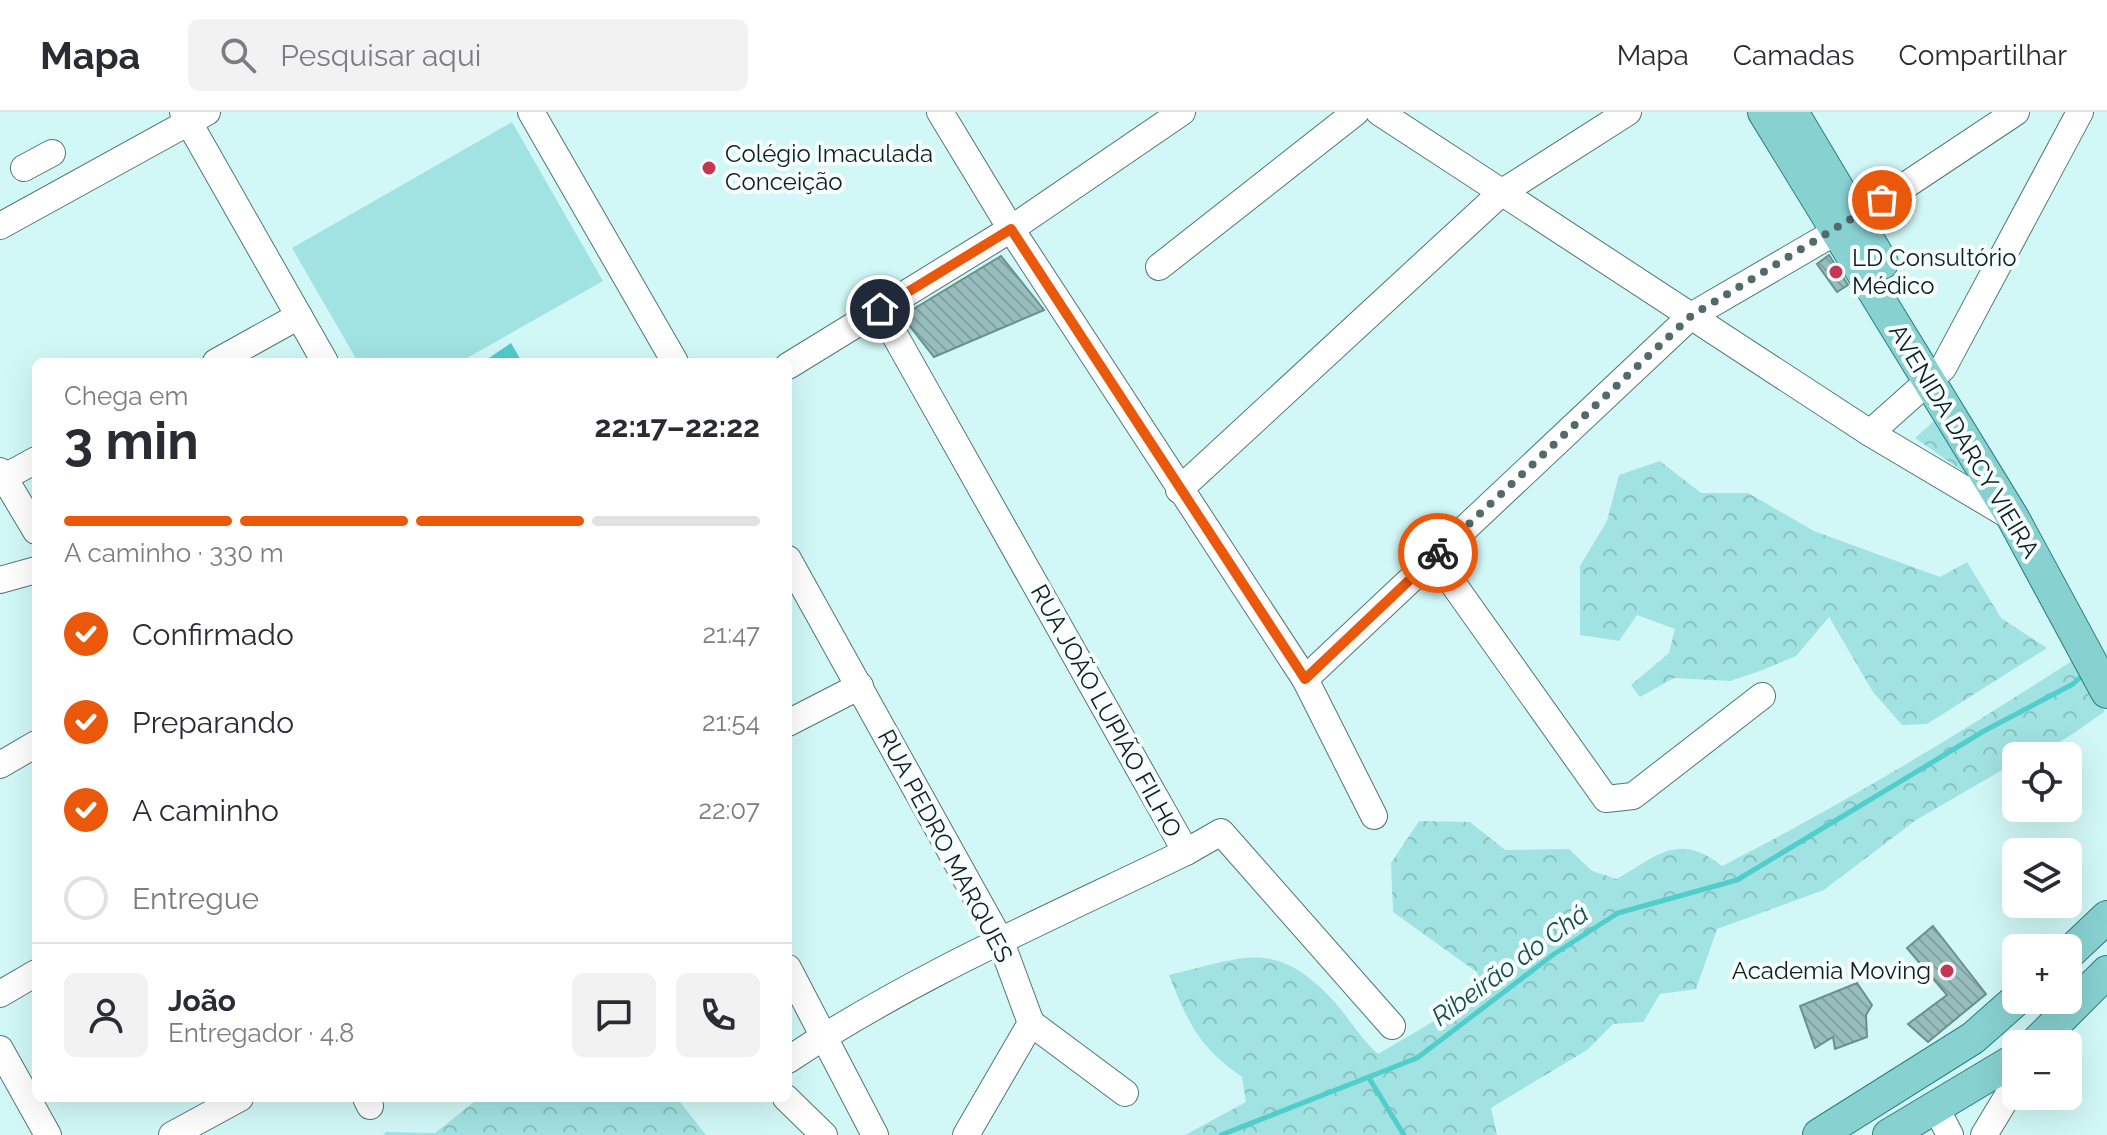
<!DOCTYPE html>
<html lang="pt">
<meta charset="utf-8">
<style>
:root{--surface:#fff;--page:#f2f2f3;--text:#2b2b33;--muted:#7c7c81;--line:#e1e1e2;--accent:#ea580c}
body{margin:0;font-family:Raleway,sans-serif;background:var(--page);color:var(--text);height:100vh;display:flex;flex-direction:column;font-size:30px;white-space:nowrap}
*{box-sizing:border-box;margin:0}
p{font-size:26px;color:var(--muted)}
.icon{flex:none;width:44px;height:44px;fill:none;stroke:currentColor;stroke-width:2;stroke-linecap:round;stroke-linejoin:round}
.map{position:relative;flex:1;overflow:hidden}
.details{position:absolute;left:32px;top:246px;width:760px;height:744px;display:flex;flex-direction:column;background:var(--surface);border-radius:12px;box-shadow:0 8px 32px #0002}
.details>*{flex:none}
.controls{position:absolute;left:2002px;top:630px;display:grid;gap:16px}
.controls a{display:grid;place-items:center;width:80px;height:80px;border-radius:12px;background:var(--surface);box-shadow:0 8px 32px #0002;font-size:40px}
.pin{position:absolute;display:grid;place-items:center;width:68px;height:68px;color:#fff;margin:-34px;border:4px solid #fff;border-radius:50%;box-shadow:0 2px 8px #0007}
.courier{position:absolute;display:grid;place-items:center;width:80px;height:80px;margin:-40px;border:6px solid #ea580c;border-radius:50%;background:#fff;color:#222;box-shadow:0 2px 10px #0007}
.headline em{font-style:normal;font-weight:700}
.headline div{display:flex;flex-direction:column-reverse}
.headline{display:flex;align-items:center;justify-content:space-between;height:136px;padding:0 32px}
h1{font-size:52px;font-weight:700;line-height:60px}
.bar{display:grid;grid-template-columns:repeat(4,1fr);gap:12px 8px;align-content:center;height:96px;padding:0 32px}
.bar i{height:10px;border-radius:6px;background:var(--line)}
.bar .current{background:var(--accent)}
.bar p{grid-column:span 4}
.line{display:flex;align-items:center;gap:20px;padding:0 32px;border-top:2px solid var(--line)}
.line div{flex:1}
.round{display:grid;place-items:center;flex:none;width:84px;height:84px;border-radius:12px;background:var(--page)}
ol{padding:0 32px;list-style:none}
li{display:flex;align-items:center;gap:24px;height:88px}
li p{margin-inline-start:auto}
li .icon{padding:8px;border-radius:50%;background:var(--accent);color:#fff;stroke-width:4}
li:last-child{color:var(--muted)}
li i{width:44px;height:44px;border:4px solid var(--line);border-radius:50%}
header{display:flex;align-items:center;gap:48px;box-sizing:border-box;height:112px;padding:0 40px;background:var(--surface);border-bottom:2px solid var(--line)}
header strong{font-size:38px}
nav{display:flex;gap:44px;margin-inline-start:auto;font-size:28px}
.search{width:560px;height:72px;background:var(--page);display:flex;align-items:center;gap:20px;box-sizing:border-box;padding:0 28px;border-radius:12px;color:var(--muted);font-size:30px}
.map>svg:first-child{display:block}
.forest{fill:url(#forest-crowns)}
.garden{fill:#a1e3e2}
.water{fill:#51cdcc}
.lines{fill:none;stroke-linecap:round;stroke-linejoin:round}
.stream{stroke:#51cdcc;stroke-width:5}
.building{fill:url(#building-back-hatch);stroke:#6a8f8e;stroke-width:2}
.minor-casing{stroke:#527675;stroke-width:28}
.major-casing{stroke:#2a7f7e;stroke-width:34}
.minor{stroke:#fff;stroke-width:26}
.major{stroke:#88d1d1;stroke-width:32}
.done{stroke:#536a6a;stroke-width:8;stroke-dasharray:0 14.4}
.route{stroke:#ea580c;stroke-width:10}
.poi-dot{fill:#c63652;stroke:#f6fefe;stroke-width:3}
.labels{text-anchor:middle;stroke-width:8;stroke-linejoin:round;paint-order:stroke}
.poi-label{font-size:24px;fill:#0f1e1e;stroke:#f6fefe;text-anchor:start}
.street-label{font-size:24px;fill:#0f1e1e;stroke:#f6fefe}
.water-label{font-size:26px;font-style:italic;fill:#174d4d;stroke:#f6fefe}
</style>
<header>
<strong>Mapa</strong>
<div class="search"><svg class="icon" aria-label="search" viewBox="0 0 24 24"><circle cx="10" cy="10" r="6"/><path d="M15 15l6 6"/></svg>Pesquisar aqui</div>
<nav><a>Mapa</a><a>Camadas</a><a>Compartilhar</a></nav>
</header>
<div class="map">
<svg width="2107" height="1023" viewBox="0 0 2107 1023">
<defs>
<pattern id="forest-crowns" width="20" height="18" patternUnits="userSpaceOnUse" patternTransform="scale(2)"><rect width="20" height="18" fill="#a1e3e2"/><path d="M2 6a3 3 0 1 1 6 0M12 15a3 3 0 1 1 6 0" fill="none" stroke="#89c2c1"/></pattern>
<pattern id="building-back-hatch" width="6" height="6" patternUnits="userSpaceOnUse" patternTransform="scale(2)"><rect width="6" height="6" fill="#97bdbc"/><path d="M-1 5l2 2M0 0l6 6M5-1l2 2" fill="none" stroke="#81a2a1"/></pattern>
</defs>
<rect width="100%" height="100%" fill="#d1f8f7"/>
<g class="forest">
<polygon points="1935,308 1968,363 1915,326"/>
<polygon points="1660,349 1701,381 1748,381 1814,419 1940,465 1967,450 2001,506 2047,536 1927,612 1902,613 1873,580 1829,505 1796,544 1760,559 1730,569 1674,566 1640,585 1631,573 1669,541 1675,517 1637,503 1619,529 1580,523 1580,454 1607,409 1619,363"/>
<path d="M2075 547 2101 579 2104 600C2079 617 2047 644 2016 644V650L1916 708 1824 778 1717 817 1696 877 1660 882 1643 910 1613 912 1587 938 1491 996 1497 1023H1185L1246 990 1242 965C1199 935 1188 911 1169 863 1241 847 1274 825 1331 886 1348 904 1359 925 1378 942L1448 901 1478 861 1393 800 1391 751 1419 709 1470 710 1505 738 1569 737 1592 759 1617 767C1658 743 1679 720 1722 754 1844 692 1960 621 2075 547Z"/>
<polygon points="479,986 677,986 706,1023 383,1023 386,1020 435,1021"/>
</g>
<polygon class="garden" points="512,10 603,169 460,250 358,250 292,136"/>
<polygon class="water" points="511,231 522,250 483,250"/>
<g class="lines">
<g class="stream">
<polyline points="1369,966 1404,1023"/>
<polyline points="1221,1023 1417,946 1554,842 1618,801 1737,768 1984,619 2073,572 2085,561"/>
</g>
</g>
<g class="building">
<polygon points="1829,143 1848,173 1837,180 1817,152"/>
<polygon points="1001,144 1044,198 934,245 902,204"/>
<polygon points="1933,814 1986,882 1928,930 1908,912 1947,883 1907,836"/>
<polygon points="1857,871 1872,893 1866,903 1867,925 1835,937 1833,925 1815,936 1800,894"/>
</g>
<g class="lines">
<g class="minor-casing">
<g id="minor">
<polyline points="183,0 325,250"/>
<polyline points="531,0 675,250"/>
<polyline points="940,0 1011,117 1305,567 1374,704"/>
<polyline points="1379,0 1870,321 2013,406"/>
<polyline points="24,56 52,41"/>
<polyline points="0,114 207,0"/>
<polyline points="1159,155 1356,0"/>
<polyline points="880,197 1186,740 1221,720 1392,914"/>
<polyline points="216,250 299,204"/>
<polyline points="788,254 1011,117 1182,0"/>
<polyline points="1870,321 1943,256 2080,0"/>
<polyline points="0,359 36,419"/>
<polyline points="3,366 36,348"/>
<polyline points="1179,378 1501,81 1628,0"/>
<polyline points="1434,445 1606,687 1633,684 1762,584"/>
<polyline points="788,447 1001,830 1031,911 966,1023"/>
<polyline points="0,468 36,458"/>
<polyline points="1305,567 1691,204 1837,119 2016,0"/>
<polyline points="788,611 860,574"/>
<polyline points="0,653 36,632"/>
<polyline points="788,856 875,1023"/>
<polyline points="0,882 36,861"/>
<polyline points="1031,911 1125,981"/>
<polyline points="0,937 48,1023"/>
<path d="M788 948C912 865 1052 805 1186 740"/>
<polyline points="366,986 370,994"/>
<polyline points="786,986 824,1023"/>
<polyline points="1935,994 1950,1023"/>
<polyline points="172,1023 240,986"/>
<polyline points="1984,1023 2016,970"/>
</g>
</g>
<g class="major-casing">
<g id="major">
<polyline points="1764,0 2013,406 2107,580"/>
<polyline points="1792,0 1882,151"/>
<polyline points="2068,842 2107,805"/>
<polyline points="2035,932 2107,860"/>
<polyline points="1819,1023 1973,926 2016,888"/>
<polyline points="1889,1023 2016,947"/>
</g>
</g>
<use href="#minor" class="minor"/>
<use href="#major" class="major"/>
</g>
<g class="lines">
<polyline class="done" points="1438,441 1691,204 1882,88"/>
<polyline class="route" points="880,197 1011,117 1305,567 1438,441"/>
</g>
<g class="poi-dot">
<circle cx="709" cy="56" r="8"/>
<circle cx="1836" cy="160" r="8"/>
<circle cx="1947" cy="859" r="8"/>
</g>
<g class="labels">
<g class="poi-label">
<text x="725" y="50">Colégio Imaculada<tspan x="725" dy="28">Conceição</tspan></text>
<text x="1852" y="154">LD Consultório<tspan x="1852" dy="28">Médico</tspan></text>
<text x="1931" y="867" text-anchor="end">Academia Moving</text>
</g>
<g class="street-label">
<text transform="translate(1964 329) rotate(59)" y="8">AVENIDA DARCY VIEIRA</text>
<text transform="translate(1106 599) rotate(61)" y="8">RUA JOÃO LUPIÃO FILHO</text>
<text transform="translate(945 734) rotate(62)" y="8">RUA PEDRO MARQUES</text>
</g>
<g class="water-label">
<text transform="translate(1510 853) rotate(-36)" y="9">Ribeirão do Chá</text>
</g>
</g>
</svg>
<div class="controls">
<a><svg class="icon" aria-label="locate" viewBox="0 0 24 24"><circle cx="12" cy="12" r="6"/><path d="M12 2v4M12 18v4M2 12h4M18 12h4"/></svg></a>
<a><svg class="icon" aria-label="layers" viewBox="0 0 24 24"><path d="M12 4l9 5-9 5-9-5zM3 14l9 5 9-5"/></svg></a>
<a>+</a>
<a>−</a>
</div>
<div class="pin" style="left:1882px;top:88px;background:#ea580c"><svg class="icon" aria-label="bag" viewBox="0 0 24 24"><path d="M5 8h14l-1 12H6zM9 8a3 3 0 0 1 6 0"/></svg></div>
<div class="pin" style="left:880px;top:197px;background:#1f2937"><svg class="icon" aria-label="home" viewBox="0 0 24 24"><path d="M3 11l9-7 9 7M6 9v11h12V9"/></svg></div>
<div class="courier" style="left:1438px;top:441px"><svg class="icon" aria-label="bike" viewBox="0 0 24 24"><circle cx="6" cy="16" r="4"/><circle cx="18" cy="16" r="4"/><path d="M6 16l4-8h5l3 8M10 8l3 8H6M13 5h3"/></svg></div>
<section class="details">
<div class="headline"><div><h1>3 min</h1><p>Chega em</p></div><em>22:17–22:22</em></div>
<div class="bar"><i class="current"></i><i class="current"></i><i class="current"></i><i></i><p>A caminho · 330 m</p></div>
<ol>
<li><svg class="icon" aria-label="check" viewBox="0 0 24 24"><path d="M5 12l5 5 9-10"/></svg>Confirmado<p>21:47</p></li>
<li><svg class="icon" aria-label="check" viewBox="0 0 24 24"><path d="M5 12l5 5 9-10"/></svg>Preparando<p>21:54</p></li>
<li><svg class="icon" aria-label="check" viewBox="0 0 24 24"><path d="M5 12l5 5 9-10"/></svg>A caminho<p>22:07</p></li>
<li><i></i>Entregue</li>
</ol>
<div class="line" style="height:144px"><a class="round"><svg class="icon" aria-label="person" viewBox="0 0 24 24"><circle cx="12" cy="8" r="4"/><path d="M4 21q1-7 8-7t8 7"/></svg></a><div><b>João</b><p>Entregador · 4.8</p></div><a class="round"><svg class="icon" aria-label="chat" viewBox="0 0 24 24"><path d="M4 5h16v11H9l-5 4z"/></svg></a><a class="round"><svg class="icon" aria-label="phone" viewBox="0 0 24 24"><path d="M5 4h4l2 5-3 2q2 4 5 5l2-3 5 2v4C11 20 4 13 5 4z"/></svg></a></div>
</section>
</div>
